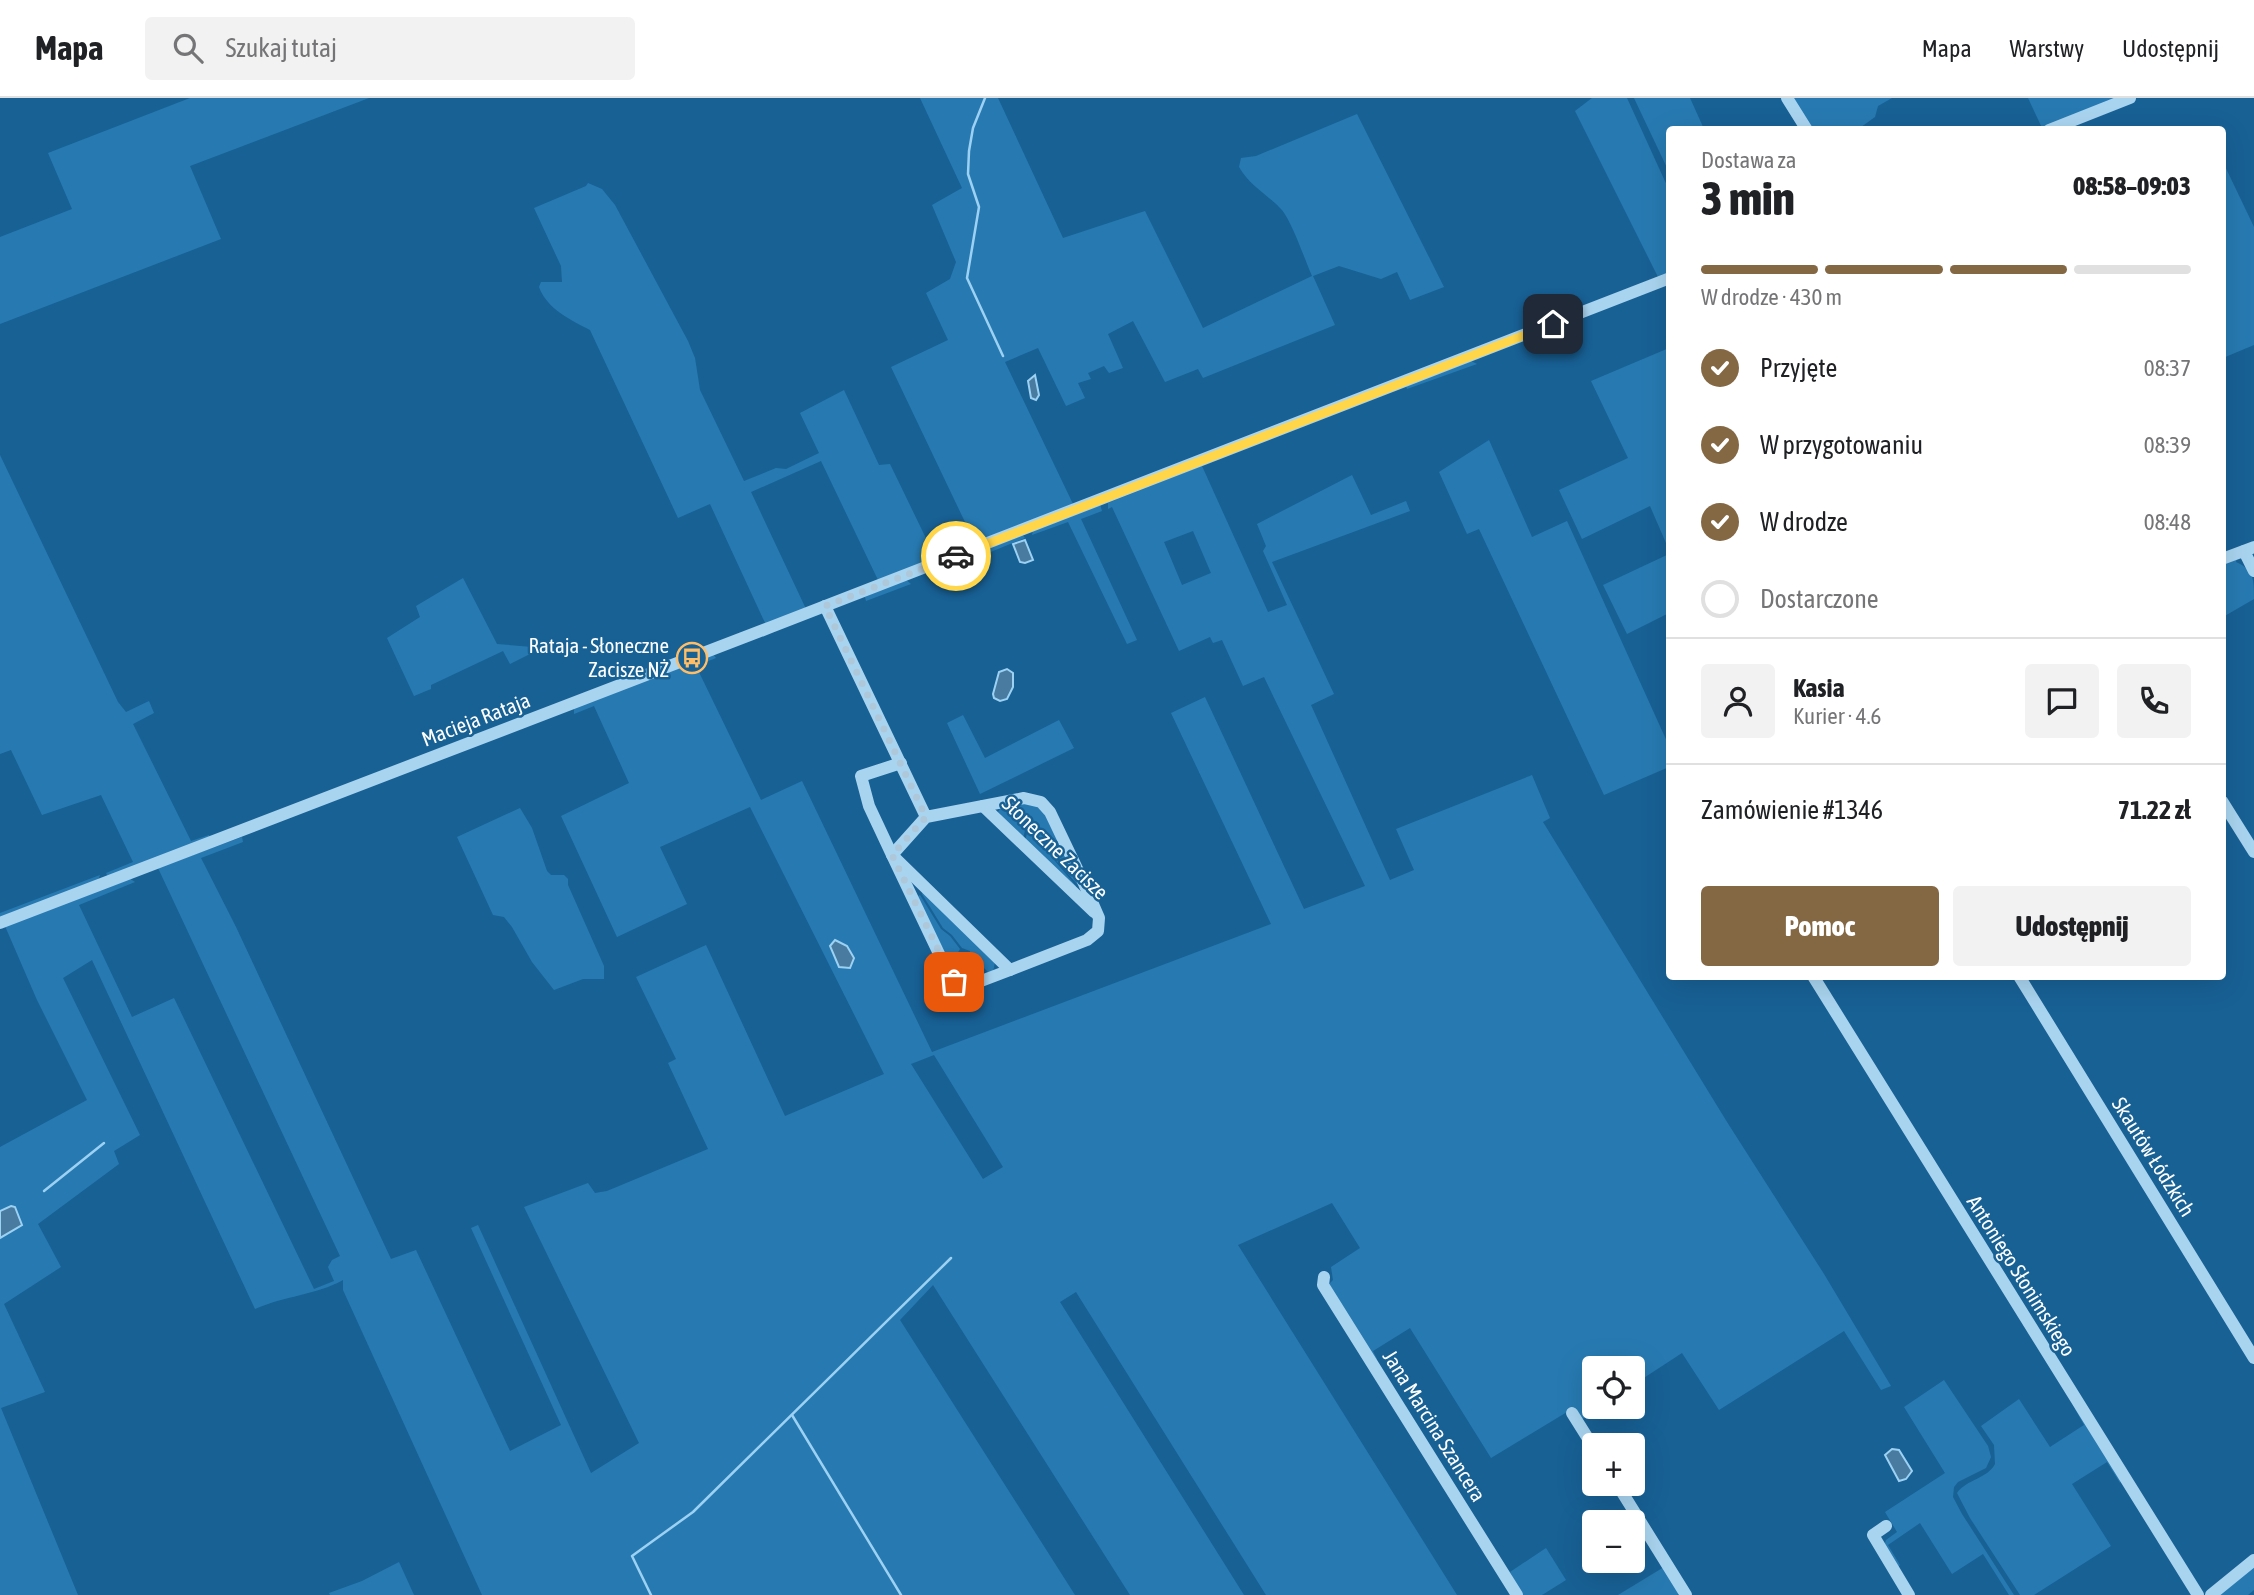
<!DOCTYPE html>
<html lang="pl">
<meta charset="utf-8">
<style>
:root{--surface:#fff;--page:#f2f2f2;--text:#202124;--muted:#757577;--line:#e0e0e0;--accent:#846743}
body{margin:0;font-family:"Asap Condensed",sans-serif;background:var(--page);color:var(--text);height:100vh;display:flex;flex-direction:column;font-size:26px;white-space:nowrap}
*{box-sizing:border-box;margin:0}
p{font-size:23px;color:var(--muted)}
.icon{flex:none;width:38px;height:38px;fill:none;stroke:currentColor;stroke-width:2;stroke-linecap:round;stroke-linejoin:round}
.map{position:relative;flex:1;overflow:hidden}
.panel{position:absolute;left:1666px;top:28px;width:560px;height:854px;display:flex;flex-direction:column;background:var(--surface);border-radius:7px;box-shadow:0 7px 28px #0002}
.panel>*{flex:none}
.fabs{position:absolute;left:1582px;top:1258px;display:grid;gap:14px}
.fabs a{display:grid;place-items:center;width:63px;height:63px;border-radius:7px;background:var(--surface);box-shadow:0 7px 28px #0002;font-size:35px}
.pin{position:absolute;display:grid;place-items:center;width:60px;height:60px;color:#fff;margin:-30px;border-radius:14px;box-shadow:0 4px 10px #0006}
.courier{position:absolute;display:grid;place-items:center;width:70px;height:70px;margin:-35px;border:5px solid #ffd54a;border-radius:50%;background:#fff;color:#222;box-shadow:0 2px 9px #0007}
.summary em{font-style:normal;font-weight:800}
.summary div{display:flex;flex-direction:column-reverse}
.summary{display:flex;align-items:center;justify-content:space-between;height:119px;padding:0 35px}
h1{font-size:46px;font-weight:800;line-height:52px}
.bar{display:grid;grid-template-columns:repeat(4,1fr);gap:10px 7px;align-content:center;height:84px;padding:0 35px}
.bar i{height:9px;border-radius:5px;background:var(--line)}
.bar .active{background:var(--accent)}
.bar p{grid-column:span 4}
.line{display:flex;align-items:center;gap:18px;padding:0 35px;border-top:2px solid var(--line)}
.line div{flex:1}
.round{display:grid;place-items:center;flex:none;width:74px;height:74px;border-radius:7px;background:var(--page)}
ol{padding:0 35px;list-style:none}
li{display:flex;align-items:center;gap:21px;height:77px}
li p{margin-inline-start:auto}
li .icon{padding:7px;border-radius:50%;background:var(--accent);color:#fff;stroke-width:4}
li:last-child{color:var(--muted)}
li i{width:38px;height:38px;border:4px solid var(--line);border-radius:50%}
.button{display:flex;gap:14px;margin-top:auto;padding:14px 35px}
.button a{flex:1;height:80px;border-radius:7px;background:var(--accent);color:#fff;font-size:28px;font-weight:800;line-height:80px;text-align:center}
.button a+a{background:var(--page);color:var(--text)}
header{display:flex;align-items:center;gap:42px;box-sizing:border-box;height:98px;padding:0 35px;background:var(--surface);border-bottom:2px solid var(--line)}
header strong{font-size:33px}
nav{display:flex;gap:38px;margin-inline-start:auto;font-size:24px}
.search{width:490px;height:63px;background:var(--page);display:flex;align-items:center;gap:18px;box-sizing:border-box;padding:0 24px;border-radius:7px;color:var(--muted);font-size:26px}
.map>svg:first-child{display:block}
.green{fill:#277ab1;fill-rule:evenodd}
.water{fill:#487b9f;stroke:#9cd1f3;stroke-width:2}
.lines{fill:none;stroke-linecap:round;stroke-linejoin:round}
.stream{stroke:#9cd1f3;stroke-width:2.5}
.minor{stroke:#a9d4f0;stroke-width:12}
.done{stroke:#aec8da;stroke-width:7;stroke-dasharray:0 12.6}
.route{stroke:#ffd54a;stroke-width:9}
.labels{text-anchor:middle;stroke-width:5;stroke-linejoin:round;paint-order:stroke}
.poi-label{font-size:21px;fill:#fff;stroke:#186195;text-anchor:end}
.street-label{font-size:21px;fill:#fff;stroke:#186195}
</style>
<header>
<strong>Mapa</strong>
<div class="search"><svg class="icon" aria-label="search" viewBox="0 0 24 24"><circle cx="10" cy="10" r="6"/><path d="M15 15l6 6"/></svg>Szukaj tutaj</div>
<nav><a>Mapa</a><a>Warstwy</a><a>Udostępnij</a></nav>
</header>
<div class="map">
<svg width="2254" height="1497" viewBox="0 0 2254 1497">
<rect width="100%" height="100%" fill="#186195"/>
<g class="green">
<polygon points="190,0 369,0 190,68 221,141 0,226 0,139 72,111 48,55"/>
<path d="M920 0H998L1063 140 1145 113 1203 230 1312 178C1305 162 1292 124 1282 112 1268 97 1250 88 1239 69L1241 60 1256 58 1357 16 1444 189 1410 202 1397 174 1381 181 1339 168 1313 178 1335 227 1203 280 1198 271 1165 284 1133 223 1108 236 1123 270 1109 275 1104 268 1088 275 1091 281 1078 285 1085 300 1066 308 1038 250 1005 264 1073 406 975 445 891 269 948 242 926 195 950 181 956 164 932 107 962 90Z"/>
<polygon points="1592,0 1627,0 1669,92 1669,177 1659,181 1575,13"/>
<polygon points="1634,0 1690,0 1704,31 1670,32 1669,74"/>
<polygon points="1793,0 1892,0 1878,8 1875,19 1857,32 1812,31"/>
<polygon points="2028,0 2122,0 2042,30"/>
<polygon points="2222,62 2254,129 2254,247 2223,260"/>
<path d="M588 85 602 91 615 107 688 243 695 260 700 292 744 383 776 370 786 371 819 355 800 315 844 292 879 367 890 366 936 461 879 484 821 363 751 394 806 511 766 527 710 406 678 420 590 232C571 222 547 211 539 189L541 184H562L561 168 534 110 586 88Z"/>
<polygon points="1669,250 1669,452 1650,408 1582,441 1559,392 1628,360 1591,283"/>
<polygon points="1471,263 1477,266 1407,291 1406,288"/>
<polygon points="1489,342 1532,439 1567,423 1669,648 1669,669 1604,697 1479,431 1467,436 1439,374"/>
<polygon points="0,357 118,604 126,614 149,603 154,615 133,626 191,743 209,737 210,739 108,779 106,775 133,764 101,697 42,717 11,652 0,656"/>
<path d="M1202 368 1268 514 1287 507 1263 453 1266 448 1257 426 1352 377 1371 417 1406 403 1410 413 1272 464 1334 596 1311 607 1390 782 1414 772 1396 731 1532 677 1550 720 1543 724 1727 1024 1824 1176 1891 1288 1881 1292 1844 1233 1719 1312 1682 1255 1633 1287V1270H1594V1309H1600L1581 1322 1567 1314 1491 1360 1410 1230 1373 1253 1377 1261H1373L1328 1187 1333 1182 1331 1169 1360 1150 1332 1105 1238 1147 1457 1497H1266L1076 1194 1060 1204 1244 1497H1130L933 1187 900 1222 1075 1497H482L343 1192V1182C316 1197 284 1198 255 1211L92 862 63 880 140 1037 114 1053 119 1066 38 1126 61 1169 4 1206 45 1294 1 1310 78 1497H0V1049L87 1002 37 902 5 828 129 780 135 784 79 807 132 919 174 900 314 1191 334 1183 328 1169 332 1162 340 1158 158 770 242 739 243 744 201 760 236 829 391 1161 416 1152 510 1353 561 1327 471 1130 478 1127 591 1375 639 1345 524 1109 588 1085 595 1095 607 1093 708 1051 668 965 676 961 636 879 706 847 785 1018 884 976 750 709 660 749 687 806 617 839 561 718 629 685 594 608 574 616V609L689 566 690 569 713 556 716 560 696 568 761 702 802 683 932 954 1271 826 1171 615 1205 599 1304 811 1365 788 1264 579 1243 588 1222 542 1213 545 1210 539 1179 553 1112 409 1108 411V405ZM1193 433 1211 475 1182 487 1164 444ZM830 848H847L854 859 833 857ZM934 957 1003 1069 983 1081 911 966Z"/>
<polygon points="1100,406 1102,413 1081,421 1137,542 1127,546 1068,424 1032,437 1033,432"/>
<polygon points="1022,436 1025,440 947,472 945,465"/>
<polygon points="1669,456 1669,515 1627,536 1603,487"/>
<path d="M2237 460 2236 464C2254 472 2254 481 2254 501L2223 519V465Z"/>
<polygon points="463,480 497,546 532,549 534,554 510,566 503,553 431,587 431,591 414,598 387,540 420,519 416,508"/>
<polygon points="905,481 911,486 866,503 865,499"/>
<polygon points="963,617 985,660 1059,622 1074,650 980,696 947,625"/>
<polygon points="1023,704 1042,709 1081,787 1078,787 1057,764 1048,740 1034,728 1033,720 1025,718 1021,722 1021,728 1025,732 1023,741 998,714 1001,709"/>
<polygon points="520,710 532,730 547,773 551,777 564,777 568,781 568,787 604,868 604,881 583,881 554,892 532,864 512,829 504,819 493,817 457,739"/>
<polygon points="1033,730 1047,741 1055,763 1076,788 1074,791 1025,743 1028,732"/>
<polygon points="100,777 98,782 0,822 0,815"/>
<polygon points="923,793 995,864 993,874 990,876 983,869 970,864 970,853 962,850 952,837 943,830 922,796"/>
<polygon points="920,797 941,831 950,838 960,851 957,856 958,861 968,866 966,885 959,884 916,799"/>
<polygon points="1944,1282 1988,1348 1991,1359 1986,1370 1958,1384 1954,1389 1953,1399 1962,1416 2014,1497 2009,1497 1983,1456 1952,1476 1920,1425 1888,1447 1900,1467 1897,1470 1884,1448 1886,1442 1897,1434 1885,1414 1945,1375 1904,1309"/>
<path d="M2019 1301 2050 1349 2084 1327 2075 1311 2077 1310 2121 1382 2120 1385 2107 1364 2072 1386 2111 1448 2034 1497H2020L1970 1420 1957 1395C1967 1381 1987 1381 1995 1366L1994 1347 1981 1328Z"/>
<polygon points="1546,1450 1566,1482 1542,1497 1521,1497 1510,1474"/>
<polygon points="399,1464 414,1497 330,1497 329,1495 362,1483"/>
<polygon points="2254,1467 2254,1492 2248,1497 2217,1497"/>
<polygon points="1664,1469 1680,1495 1677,1497 1618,1497"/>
</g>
<g class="water">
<polygon points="1035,277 1039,297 1036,302 1031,300 1028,283"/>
<polygon points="1025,442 1033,462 1025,465 1020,464 1013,446"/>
<polygon points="1007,571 1013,575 1013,589 1007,601 1000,603 994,600 993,596 999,574"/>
<polygon points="835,842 847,848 854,860 850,870 839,869 830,848"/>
<polygon points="11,1108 15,1109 22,1127 0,1140 0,1113"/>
<polygon points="1892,1351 1899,1352 1912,1373 1906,1381 1899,1383 1885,1357"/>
</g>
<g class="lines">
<g class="stream">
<polyline points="985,0 973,30 969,53 968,76 979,109 967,180 1003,258"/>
<polyline points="44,1093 104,1045"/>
<polyline points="792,1317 901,1497"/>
<polyline points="651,1497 632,1458 693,1414 951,1160"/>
</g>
<g class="minor">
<polyline points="1787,0 1807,32"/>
<polyline points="2049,32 2130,0"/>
<polyline points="2244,453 2254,473"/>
<polyline points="2222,461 2254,449"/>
<polyline points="825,508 926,719 1024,700 1041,704 1050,714 1082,781 1099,820 1098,833 1087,842 1010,872 968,888 957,887 951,881 892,757 926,719"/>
<polyline points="901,665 861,678 869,708 892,757 1010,872"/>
<polyline points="2222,703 2254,754"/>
<polyline points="983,708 1094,814"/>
<polyline points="0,825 771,529 1670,180"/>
<polyline points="1813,878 2198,1497"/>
<polyline points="2019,878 2254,1260"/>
<polyline points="1324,1179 1323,1187 1517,1497"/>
<polyline points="1572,1315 1594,1350"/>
<polyline points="1617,1386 1686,1497"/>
<polyline points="1886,1428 1873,1437 1909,1497"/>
<polyline points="2211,1497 2254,1462"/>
</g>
</g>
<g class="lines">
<polyline class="done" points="954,884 892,757 926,719 825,508 956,458"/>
<polyline class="route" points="956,458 1553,226"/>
</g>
<defs>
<g id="bus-ring" transform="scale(1.575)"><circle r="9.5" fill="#186195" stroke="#ffbd68" stroke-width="1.5"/><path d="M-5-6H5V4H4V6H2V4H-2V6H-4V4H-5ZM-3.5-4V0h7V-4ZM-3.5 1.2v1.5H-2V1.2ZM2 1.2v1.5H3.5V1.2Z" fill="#ffbd68"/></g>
</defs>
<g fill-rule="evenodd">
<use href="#bus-ring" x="692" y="560"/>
</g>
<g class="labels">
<g class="poi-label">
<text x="669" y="555">Rataja - Słoneczne<tspan x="669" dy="24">Zacisze NŻ</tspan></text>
</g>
<g class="street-label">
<text transform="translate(476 622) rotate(-21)" y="7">Macieja Rataja</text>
<text transform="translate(1055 750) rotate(44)" y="7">Słoneczne Zacisze</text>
<text transform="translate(2153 1059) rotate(58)" y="7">Skautów Łódzkich</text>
<text transform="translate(2021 1178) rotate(58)" y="7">Antoniego Słonimskiego</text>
<text transform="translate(1434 1328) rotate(58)" y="7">Jana Marcina Szancera</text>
</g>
</g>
</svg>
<div class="fabs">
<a><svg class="icon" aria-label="locate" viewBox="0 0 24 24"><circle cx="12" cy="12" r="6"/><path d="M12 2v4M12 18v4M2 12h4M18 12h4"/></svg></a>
<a>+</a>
<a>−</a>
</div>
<div class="pin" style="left:954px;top:884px;background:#ea580c"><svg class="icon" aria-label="bag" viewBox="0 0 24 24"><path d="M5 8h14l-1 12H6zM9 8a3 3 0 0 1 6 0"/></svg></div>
<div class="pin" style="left:1553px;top:226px;background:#1f2937"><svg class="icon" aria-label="home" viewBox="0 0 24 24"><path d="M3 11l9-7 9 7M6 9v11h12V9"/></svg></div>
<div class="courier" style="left:956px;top:458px"><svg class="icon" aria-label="car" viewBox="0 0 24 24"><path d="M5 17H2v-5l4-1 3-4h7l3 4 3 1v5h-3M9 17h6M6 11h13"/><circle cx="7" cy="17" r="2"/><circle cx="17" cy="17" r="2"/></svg></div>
<section class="panel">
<div class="summary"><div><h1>3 min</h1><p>Dostawa za</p></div><em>08:58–09:03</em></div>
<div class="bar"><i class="active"></i><i class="active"></i><i class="active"></i><i></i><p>W drodze · 430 m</p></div>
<ol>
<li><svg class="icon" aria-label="check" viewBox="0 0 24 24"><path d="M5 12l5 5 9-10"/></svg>Przyjęte<p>08:37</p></li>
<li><svg class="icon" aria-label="check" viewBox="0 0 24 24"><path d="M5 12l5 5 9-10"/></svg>W przygotowaniu<p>08:39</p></li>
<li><svg class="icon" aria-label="check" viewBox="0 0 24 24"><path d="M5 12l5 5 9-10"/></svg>W drodze<p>08:48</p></li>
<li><i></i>Dostarczone</li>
</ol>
<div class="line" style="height:126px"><a class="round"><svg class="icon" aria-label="person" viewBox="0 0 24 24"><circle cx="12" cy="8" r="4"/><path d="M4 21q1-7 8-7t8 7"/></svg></a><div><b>Kasia</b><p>Kurier · 4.6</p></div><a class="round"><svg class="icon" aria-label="chat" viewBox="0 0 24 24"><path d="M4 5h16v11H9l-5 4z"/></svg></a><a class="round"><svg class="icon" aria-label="phone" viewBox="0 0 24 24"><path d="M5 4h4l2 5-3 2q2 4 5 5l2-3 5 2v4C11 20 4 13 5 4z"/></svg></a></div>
<div class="line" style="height:91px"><div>Zamówienie #1346</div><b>71.22 zł</b></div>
<div class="button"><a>Pomoc</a><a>Udostępnij</a></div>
</section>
</div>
